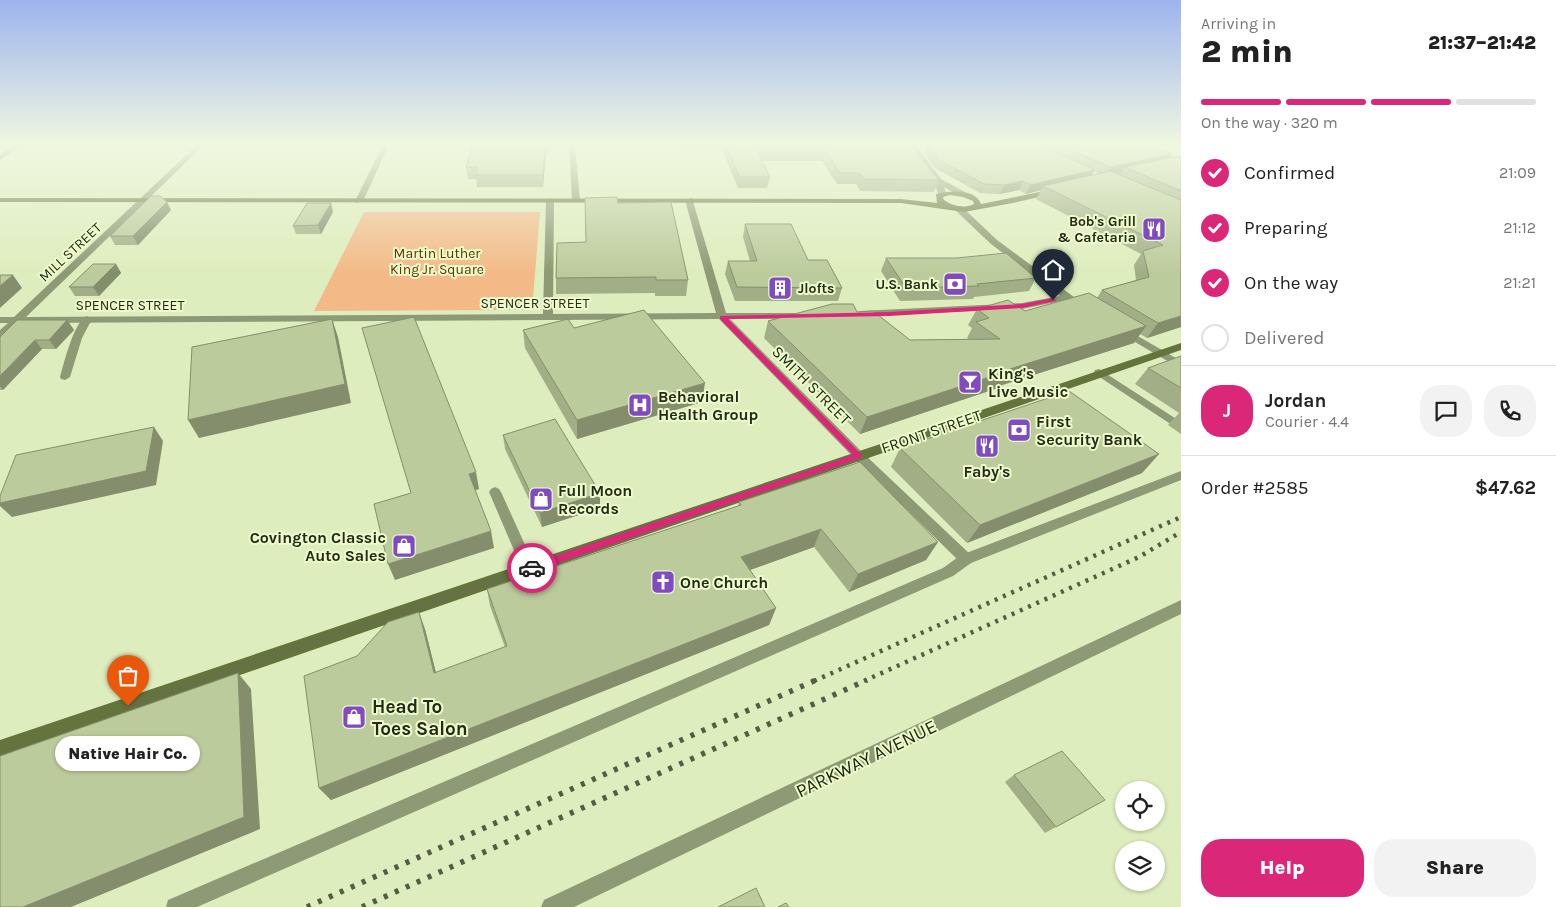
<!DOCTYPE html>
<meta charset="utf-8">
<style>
:root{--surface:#fff;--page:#f2f2f2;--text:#222;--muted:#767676;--line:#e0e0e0;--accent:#db2777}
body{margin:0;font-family:Karla,sans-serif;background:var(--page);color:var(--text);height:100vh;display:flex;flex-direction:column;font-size:19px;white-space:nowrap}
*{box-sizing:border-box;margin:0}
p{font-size:16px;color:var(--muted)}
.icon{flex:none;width:28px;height:28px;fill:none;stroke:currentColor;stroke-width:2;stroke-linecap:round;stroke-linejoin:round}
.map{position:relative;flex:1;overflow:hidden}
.drawer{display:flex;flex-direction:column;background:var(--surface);width:375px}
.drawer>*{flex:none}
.tools{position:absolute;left:1115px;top:781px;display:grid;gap:10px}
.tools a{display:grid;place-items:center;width:50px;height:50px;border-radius:50%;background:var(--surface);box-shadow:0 1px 4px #0004;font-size:25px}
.pin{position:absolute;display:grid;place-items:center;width:42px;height:42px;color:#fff;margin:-51px -21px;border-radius:50% 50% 50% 0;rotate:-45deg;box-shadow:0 0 5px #0007}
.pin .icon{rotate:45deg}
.courier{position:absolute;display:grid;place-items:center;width:50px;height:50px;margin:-25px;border:4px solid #db2777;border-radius:50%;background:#fff;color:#222;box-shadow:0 1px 6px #0007}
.bubble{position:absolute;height:35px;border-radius:18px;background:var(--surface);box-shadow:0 1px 4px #0004;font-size:16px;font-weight:800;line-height:35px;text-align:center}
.overview em{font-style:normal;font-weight:800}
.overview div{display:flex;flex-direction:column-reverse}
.overview{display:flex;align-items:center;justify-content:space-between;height:85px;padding:0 20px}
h1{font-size:32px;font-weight:800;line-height:38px}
.bar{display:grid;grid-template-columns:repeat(4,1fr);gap:8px 5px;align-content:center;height:60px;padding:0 20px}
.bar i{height:6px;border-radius:4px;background:var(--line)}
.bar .active{background:var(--accent)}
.bar p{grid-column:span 4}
.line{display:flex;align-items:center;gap:12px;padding:0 20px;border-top:1px solid var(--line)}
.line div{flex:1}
.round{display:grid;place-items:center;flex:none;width:52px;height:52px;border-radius:20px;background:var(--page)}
ol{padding:0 20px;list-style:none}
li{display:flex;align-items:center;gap:15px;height:55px}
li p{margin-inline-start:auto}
li .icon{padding:5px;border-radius:50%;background:var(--accent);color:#fff;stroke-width:4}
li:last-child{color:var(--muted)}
li i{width:28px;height:28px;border:2px solid var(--line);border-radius:50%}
.button{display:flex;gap:10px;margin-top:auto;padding:10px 20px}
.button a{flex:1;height:58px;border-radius:20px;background:var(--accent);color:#fff;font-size:20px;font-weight:800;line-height:58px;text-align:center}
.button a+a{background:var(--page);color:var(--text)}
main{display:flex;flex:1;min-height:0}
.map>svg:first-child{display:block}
.green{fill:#f3ba88}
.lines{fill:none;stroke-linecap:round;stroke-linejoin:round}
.lane{fill:#8e9975;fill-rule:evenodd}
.street{fill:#8e9975;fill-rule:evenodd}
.secondary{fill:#65743d;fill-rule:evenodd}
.rail-far1{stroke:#555c43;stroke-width:4.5;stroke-dasharray:3 6;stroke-linecap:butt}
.rail{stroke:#555c43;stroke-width:5.5;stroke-dasharray:4 8;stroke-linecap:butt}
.wall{fill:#a2af86;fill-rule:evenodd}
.shaded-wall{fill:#848e6d}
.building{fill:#bccb9c;stroke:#848e6d}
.route{fill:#db2777}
.done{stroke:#666e52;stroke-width:5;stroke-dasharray:0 9}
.labels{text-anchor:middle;stroke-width:4;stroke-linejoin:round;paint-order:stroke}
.far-poi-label{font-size:14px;font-weight:bold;fill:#252a18;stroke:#ebfbca;text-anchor:end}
.far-street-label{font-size:14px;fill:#252a18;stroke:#ebfbca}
.far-park-label{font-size:14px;fill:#623400;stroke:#ebfbca}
.poi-label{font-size:16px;font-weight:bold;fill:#252a18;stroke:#ebfbca;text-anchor:start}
.street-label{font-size:16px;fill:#252a18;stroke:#ebfbca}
.near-poi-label{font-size:19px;font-weight:bold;fill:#252a18;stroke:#ebfbca;text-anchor:start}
.near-street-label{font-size:19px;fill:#252a18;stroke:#ebfbca}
</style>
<main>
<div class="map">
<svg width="1181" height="907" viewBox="0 0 1181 907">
<rect width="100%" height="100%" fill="#deedbd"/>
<polygon class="green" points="364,212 540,212 532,310 314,311"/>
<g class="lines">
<g class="lane">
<path d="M87 316 92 319 82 338 70 377 65 380 61 379 60 377C64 363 74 321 87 316Z"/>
<polygon points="1099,369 1181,422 1181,431 1095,374 1094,372 1095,370"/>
<polygon points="1181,471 1181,480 971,563 953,576 197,907 166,907 168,900 943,568 961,555"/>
<polygon points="495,487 499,489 501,492 536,569 534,573 529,575 524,573 522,569 489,492 491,489"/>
</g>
<g class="street">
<polygon points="14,145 22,145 0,160 0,155"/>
<polygon points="197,145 204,145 26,317 543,314 546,200 550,198 554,200 553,314 716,313 685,200 692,198 726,313 802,313 807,316 802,319 730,319 863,453 971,555 973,559 971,563 966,565 961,563 855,459 719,319 20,323 4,338 0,339 0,330 8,323 0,323 0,317 14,317"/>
<polygon points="383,145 389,145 363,201 356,203 355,201"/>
<polygon points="569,145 575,145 580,200 576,202 572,200"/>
<polygon points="909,145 916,145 941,179 965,192 965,196 959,196 944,187 946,194 939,196 934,181"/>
<polygon points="955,206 961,206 997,240 1074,297 1074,301 1066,300 1022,309 856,316 855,314 860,311 1022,303 1060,296 991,244 955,210"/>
<polygon points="1122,327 1181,361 1181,369 1118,332 1118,328"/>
<polygon points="1181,600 1181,614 574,907 541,907 544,900"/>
</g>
<g class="secondary">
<path d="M1054 189 1058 191 1057 193 1013 203 964 212 901 203 0 202V198L901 199 937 203 936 194C950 191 975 188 981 204ZM950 195 963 197 973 201 974 204C963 209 953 206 944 200L943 197Z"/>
<polygon points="1181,343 1181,350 0,758 0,740"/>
</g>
<g class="rail-far1">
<polyline points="814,681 1181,517"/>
<polyline points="864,681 1139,557 1181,532"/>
</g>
<g class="rail">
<polyline points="307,907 816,680"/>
<polyline points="362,907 867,680"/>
</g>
</g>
<g class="wall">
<polygon points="473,145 551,145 550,153 546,153 543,187 477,187 476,179 468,179 466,167"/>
<polygon points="672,145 910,145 939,180 934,192 860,191 856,184 837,184 822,161 762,161 770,177 767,188 738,188 721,147 677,147"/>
<path d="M925 145H1150L1172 154 1170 158 1181 156V327L1147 338 1140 334 1134 343 1002 385 1001 387 860 434 764 338 768 321 857 312 910 340 969 339 967 338 972 328 968 325 977 309 1025 311 1097 298 1102 290 1136 280 1134 265 1141 254 1036 199 1041 190 1026 194 1019 190 1000 194 980 193 935 168 924 153 926 147ZM1094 171 1099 173 1092 175Z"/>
<polygon points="585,198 618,203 688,280 686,296 655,296 655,293 556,294 556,278 586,242"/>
<polygon points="171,210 138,245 115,245 110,236"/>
<polygon points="333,212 321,234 296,234 293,226"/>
<polygon points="745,224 808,260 842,288 838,301 735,301 725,274 728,261 750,261 743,237"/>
<polygon points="886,258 1036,278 1029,291 974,297 973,299 900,301 881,271"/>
<polygon points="116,264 121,273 99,296 75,296 69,287"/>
<polygon points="67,320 74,330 56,349 42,349 3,390 0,390 0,337"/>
<polygon points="523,330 702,402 577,439 525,348"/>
<polygon points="1181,356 1181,434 1168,425 1179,413 1135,384 1148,368"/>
<polygon points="503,435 600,493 600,508 542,527 505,449"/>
<polygon points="900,448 1159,454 1142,473 967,543 891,467"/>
<polygon points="739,502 938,542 926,560 849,592 814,547 750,570 776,608 769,625 331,800 319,788 357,656 425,629 436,673 505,647 490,606 487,589 738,506"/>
<polygon points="1014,775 1105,800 1045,833 1005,782"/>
</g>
<g class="shaded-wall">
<polygon points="545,145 546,153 543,187 543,175"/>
<polygon points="1172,154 1167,162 1125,167 1122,173 1106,176 1111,167"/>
<polygon points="1095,170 1090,178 1043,186 1041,190 1026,194 1030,185"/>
<polygon points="1023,181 1019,190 1000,194 1004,185"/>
<polygon points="167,202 171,210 138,245 133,236"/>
<polygon points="331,203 333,212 321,234 318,225"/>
<polygon points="116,264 121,273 99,296 93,287"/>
<polygon points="13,275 22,288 0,308 0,286"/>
<polygon points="1181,316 1181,327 1147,338 1158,323"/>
<polygon points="332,319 338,337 351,403 199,438 188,420"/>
<polygon points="67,320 74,330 56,349 49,340"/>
<polygon points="1146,326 1134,343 1002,385 1001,387 860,434 867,417 1010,369"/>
<polygon points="35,340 42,349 3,390 0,386 0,376"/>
<polygon points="705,383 702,402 577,439 577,420"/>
<polygon points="154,427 163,441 156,485 12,517 0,506 0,503"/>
<polygon points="1159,454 1142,473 967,543 980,525"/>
<polygon points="476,472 479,489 473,491 469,474"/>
<polygon points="600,493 600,508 542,527 540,513"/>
<polygon points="821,529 814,547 736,575 741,557"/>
<polygon points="491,531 494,548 395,580 388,564"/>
<polygon points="938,542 926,560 849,592 858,574"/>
<polygon points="776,608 769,625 331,800 319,788"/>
<polygon points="419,612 425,629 440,689 434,673"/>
<polygon points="238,673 251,689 260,829 71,907 23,907"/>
</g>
<g class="building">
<polygon points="473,145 545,145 543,175 476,175 478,167 466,167"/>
<polygon points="726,145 910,145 939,180 864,179 859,173 840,173 825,150 757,150 770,177 739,177"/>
<polygon points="928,145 1040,145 1095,170 1030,185 1023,181 1004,185 984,184 939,160"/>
<polygon points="1059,145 1150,145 1172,154 1111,167"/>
<polygon points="1181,156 1181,191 1125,167"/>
<polygon points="1110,171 1181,200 1181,316 1158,323 1102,290 1149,277 1143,251 1163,245 1043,186"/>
<polygon points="151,196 160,196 167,202 133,236 110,236"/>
<polygon points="617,197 618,203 671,202 688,280 656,280 656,277 556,278 557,243 586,242 585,198"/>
<polygon points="307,203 331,203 318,225 293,226"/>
<polygon points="745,224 791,224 808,260 827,260 842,288 737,287 728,261 757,261"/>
<polygon points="1006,253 1036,278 977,284 979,286 906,288 886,258 957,258"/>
<polygon points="93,264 116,264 93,287 69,287"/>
<polygon points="0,275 13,275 0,286"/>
<polygon points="1089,293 1146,326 1010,369 1011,370 867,417 768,321 832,304 853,304 857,312 873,311 910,340 1000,339 976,322 989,318 977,309 1008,300 1025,311"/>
<polygon points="644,310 705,383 577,420 523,330 568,319 574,328"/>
<polygon points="414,317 476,472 469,474 491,531 388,564 374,504 411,493 362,328"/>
<polygon points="332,319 345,384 188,420 192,347"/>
<polygon points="17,320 67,320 49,340 35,340 0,376 0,337"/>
<polygon points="1181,356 1181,388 1148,368"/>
<polygon points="1069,391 1159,454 980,525 900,448"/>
<polygon points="555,419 600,493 540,513 503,435"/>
<polygon points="154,427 146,471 0,503 0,496 16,455"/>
<polygon points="860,462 938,542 858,574 821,529 741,557 776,608 319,788 304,676 357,656 388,622 419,612 434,673 507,646 487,589 741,505 739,502"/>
<polygon points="238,673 244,817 23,907 0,907 0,756"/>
<polygon points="1062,751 1105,800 1056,827 1014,775"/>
<polygon points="756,888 765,907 718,907"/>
<polygon points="786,903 789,907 778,907"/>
</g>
<linearGradient id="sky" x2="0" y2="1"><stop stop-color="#9db4ee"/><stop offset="0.53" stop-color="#f0f7e1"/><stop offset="1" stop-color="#f0f7e1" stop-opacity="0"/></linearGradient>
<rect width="1181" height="272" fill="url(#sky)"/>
<polygon class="route" points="1053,298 1056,300 1055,301 1022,308 889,316 728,319 861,454 861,458 532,572 529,570 529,565 853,455 720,319 720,316 889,312 1022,304"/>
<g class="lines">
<polyline class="done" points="128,706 532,568"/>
</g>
<defs>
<g id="restaurant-square" transform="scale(1.25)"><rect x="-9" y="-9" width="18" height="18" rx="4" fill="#814ac1" stroke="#ebfbca"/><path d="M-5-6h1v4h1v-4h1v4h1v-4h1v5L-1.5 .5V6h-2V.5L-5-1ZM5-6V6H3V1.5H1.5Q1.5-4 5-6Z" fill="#fff"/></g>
<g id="bank-square" transform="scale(1.25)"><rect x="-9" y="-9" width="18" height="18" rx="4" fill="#814ac1" stroke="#ebfbca"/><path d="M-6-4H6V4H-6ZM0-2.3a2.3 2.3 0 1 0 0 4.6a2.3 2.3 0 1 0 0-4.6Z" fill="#fff"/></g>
<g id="building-square" transform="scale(1.25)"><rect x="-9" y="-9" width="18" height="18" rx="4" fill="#814ac1" stroke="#ebfbca"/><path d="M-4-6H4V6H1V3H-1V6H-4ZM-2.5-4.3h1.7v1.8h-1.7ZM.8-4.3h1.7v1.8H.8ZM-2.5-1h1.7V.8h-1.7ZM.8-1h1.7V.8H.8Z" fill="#fff"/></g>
<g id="bar-square" transform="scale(1.25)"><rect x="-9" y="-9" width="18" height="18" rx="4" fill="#814ac1" stroke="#ebfbca"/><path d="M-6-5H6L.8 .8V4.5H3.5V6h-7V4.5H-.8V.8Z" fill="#fff"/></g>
<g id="hospital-square" transform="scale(1.25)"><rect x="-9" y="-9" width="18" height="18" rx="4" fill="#814ac1" stroke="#ebfbca"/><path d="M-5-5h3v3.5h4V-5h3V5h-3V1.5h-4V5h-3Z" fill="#fff"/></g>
<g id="shop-square" transform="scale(1.25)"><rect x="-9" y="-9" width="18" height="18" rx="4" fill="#814ac1" stroke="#ebfbca"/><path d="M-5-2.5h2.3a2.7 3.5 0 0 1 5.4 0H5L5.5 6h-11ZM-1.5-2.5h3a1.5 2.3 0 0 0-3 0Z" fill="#fff"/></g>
<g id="church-square" transform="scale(1.25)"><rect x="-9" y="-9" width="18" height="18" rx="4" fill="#814ac1" stroke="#ebfbca"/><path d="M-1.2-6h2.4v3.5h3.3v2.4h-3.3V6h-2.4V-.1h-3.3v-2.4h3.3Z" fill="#fff"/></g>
</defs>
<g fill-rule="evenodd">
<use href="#restaurant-square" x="1154" y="229"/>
<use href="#bank-square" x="955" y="284"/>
<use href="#building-square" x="780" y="288"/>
<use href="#bar-square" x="970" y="382"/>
<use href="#hospital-square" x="640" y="405"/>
<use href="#bank-square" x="1019" y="430"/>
<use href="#restaurant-square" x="987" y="446"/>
<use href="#shop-square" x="541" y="499"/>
<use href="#shop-square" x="404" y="546"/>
<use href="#church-square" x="663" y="582"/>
<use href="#shop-square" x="354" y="717"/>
</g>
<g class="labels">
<g class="far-poi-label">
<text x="1136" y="226">Bob's Grill<tspan x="1136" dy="16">&amp; Cafetaria</tspan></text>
<text x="938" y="289">U.S. Bank</text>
<text x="798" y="293" text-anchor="start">Jlofts</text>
</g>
<g class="far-street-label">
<text transform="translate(70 252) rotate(-43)" y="5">MILL STREET</text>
<text x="535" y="308">SPENCER STREET</text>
<text x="130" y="310">SPENCER STREET</text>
</g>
<g class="far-park-label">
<text x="437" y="258">Martin Luther<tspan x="437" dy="16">King Jr. Square</tspan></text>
</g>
<g class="poi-label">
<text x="988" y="379">King's<tspan x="988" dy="18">Live Music</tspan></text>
<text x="658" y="402">Behavioral<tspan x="658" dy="18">Health Group</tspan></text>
<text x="1036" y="427">First<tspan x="1036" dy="18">Security Bank</tspan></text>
<text x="987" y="477" text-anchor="middle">Faby's</text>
<text x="558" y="496">Full Moon<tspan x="558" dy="18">Records</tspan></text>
<text x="386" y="543" text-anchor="end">Covington Classic<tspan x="386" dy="18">Auto Sales</tspan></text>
<text x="680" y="588">One Church</text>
</g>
<g class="street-label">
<text transform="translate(812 385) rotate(45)" y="6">SMITH STREET</text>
<text transform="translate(931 431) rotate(-19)" y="6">FRONT STREET</text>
</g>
<g class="near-poi-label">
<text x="372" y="713">Head To<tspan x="372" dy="22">Toes Salon</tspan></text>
</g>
<g class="near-street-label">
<text transform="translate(866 758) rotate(-26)" y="7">PARKWAY AVENUE</text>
</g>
</g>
</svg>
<div class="tools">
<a><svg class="icon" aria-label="locate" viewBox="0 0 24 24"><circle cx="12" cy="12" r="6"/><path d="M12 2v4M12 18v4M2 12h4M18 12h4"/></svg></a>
<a><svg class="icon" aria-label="layers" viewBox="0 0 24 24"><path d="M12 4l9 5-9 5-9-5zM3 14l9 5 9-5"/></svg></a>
</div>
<div class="pin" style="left:128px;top:706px;background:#ea580c"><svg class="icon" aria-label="bag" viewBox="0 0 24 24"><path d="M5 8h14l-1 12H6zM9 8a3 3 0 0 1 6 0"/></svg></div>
<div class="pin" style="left:1053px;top:300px;background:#1f2937"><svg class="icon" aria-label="home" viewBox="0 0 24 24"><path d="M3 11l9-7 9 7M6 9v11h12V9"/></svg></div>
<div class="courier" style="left:532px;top:568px"><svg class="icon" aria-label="car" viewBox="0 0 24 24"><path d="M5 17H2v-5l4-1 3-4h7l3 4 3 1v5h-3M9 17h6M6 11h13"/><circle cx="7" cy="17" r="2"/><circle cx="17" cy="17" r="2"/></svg></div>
<div class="bubble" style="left:55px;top:736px;width:145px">Native Hair Co.</div>
</div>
<section class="drawer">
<div class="overview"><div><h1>2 min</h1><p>Arriving in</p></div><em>21:37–21:42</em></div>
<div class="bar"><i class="active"></i><i class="active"></i><i class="active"></i><i></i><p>On the way · 320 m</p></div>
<ol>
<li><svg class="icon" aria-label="check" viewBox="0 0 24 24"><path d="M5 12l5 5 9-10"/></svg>Confirmed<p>21:09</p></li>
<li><svg class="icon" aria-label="check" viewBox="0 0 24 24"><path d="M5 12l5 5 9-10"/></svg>Preparing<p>21:12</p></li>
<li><svg class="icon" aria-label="check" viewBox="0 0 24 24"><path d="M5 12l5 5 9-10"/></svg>On the way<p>21:21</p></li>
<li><i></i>Delivered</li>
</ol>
<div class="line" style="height:90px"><b class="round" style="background:var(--accent);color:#fff">J</b><div><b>Jordan</b><p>Courier · 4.4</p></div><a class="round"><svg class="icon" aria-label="chat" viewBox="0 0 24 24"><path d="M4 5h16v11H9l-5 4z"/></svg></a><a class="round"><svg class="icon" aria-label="phone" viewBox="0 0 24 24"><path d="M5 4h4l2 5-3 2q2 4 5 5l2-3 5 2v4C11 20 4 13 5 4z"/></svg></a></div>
<div class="line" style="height:65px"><div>Order #2585</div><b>$47.62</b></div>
<div class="button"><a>Help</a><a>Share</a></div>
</section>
</main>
